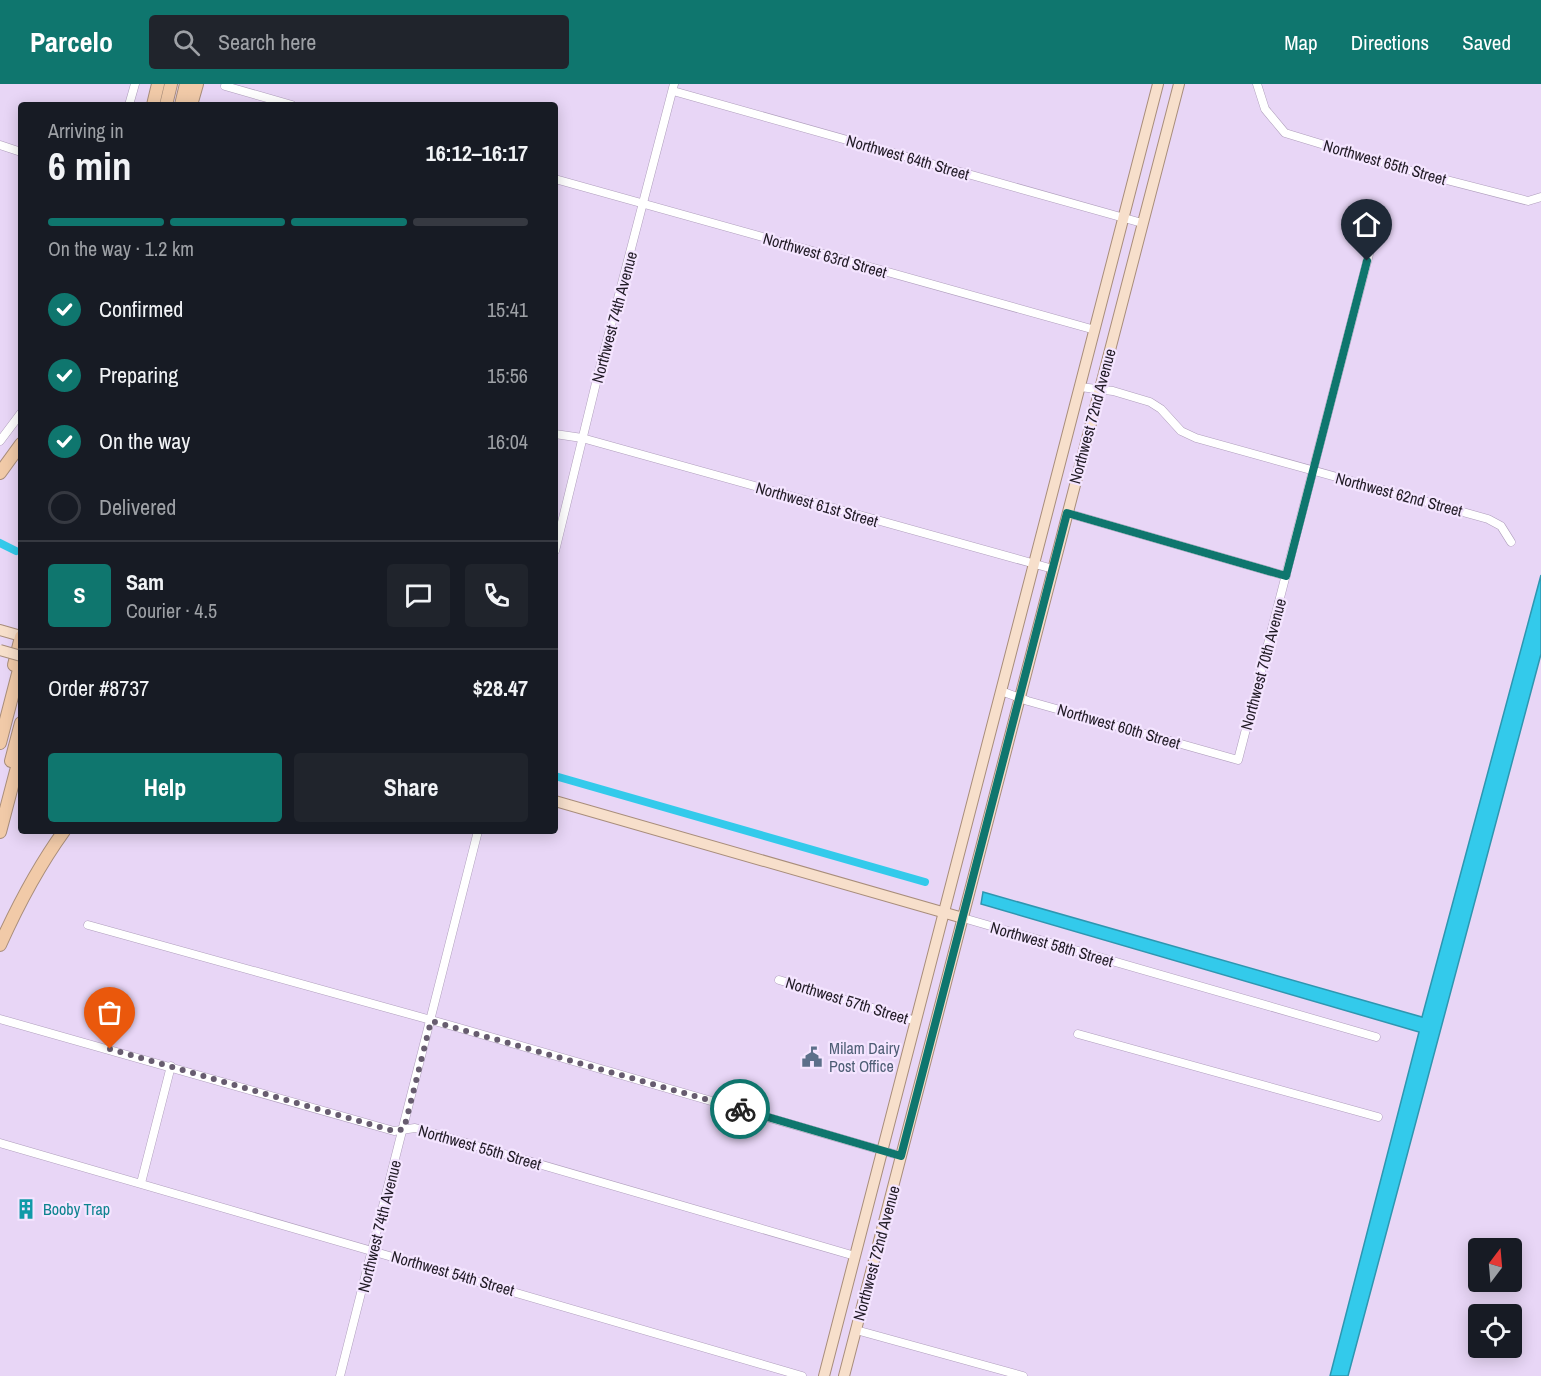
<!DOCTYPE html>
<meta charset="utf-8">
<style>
:root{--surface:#171b24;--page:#20242c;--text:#f1f3f6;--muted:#9ea1a6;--line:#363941;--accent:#0f766e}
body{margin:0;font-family:"Archivo Narrow",sans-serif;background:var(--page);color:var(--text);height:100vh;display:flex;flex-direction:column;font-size:22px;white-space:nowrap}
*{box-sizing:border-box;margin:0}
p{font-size:20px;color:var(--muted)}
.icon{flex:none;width:33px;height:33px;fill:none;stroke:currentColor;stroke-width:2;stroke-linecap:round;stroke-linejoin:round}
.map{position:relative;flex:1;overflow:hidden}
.sheet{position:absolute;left:18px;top:18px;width:540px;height:732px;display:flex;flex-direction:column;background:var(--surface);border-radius:6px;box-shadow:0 3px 15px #0003}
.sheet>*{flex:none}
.needle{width:39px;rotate:16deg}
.fabs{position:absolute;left:1468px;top:1154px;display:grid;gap:12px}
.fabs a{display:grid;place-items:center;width:54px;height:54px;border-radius:6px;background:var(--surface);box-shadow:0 3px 15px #0003;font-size:30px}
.pin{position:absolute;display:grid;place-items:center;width:51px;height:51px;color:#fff;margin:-62px -26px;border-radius:50% 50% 50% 0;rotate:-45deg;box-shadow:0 0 6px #0007}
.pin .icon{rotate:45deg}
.courier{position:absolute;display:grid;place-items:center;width:60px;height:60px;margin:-30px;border:4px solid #0f766e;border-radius:50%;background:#fff;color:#222;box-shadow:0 2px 8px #0007}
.headline em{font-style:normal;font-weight:800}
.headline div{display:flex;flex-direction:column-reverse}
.headline{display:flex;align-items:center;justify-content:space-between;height:102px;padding:0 30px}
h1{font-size:39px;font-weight:800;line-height:45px}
.bar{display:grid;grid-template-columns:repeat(4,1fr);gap:9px 6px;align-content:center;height:72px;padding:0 30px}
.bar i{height:8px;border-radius:4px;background:var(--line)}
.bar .on{background:var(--accent)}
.bar p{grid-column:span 4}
.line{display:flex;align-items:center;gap:15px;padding:0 30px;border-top:2px solid var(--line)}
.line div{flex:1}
.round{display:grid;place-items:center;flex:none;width:63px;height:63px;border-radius:6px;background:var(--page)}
ol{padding:0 30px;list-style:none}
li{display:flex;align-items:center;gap:18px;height:66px}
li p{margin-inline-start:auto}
li .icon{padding:6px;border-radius:50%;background:var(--accent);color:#fff;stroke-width:4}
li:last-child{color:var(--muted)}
li i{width:33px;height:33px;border:3px solid var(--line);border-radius:50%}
.cta{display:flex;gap:12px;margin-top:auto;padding:12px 30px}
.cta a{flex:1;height:69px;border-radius:6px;background:var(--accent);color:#fff;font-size:24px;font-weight:800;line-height:69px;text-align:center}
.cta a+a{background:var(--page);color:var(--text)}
header{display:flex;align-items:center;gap:36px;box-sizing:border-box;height:84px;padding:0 30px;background:var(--accent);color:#fff}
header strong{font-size:28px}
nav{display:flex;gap:33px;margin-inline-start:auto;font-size:21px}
.search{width:420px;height:54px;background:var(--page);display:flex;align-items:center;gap:15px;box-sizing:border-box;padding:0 21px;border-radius:6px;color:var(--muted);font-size:22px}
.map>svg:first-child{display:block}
.water{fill:#33caeb;stroke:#2e96b0;stroke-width:1.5}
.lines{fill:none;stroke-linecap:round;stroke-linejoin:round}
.canal{stroke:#33caeb;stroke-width:8}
.minor-casing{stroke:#af9ebc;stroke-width:9}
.major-casing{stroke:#a88d7a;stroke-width:12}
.highway-casing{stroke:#a88d7a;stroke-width:14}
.minor{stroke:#fff;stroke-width:8}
.major{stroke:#f7dfcb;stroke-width:10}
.highway{stroke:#f1caa8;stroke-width:12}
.major-bridge-casing{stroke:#a88d7a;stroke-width:12;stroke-linecap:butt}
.major-bridge{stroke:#f7dfcb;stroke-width:10}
.done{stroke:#675c6f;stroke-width:6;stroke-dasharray:0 10.8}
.route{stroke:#0f766e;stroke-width:8}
.labels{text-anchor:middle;stroke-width:4.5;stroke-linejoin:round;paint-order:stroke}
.street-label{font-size:16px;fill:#211b26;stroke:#f4e5ff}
.service-label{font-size:16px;fill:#4e5e75;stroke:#f4e5ff;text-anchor:start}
.culture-label{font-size:16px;fill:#0d838f;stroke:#f4e5ff;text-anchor:start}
</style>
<header>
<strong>Parcelo</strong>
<div class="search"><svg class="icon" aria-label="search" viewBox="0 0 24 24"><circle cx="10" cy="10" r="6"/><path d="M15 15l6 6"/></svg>Search here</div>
<nav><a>Map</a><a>Directions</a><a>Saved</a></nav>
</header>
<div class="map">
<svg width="1541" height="1292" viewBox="0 0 1541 1292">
<rect width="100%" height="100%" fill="#e8d6f6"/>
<polygon class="water" points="1541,491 1541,570 1348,1292 1330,1292 1419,948 981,820 983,808 1422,933"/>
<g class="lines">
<g class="canal">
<polyline points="0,459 16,467"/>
<polyline points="555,692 925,798"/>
</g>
<g class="minor-casing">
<g id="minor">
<polyline points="1257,0 1265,25 1285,49 1400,84 1528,117 1541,113"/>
<polyline points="225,2 292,21"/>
<polyline points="673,7 1142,139"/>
<polyline points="129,21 135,0"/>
<polyline points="0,61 21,68"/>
<polyline points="555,95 1095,246"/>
<polyline points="1080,303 1113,307 1150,318 1161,325 1181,347 1196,354 1488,435 1501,442 1511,458"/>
<polyline points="555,350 582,354 1053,485"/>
<polyline points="0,357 21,329"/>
<polyline points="1067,429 1286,492"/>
<polyline points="555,467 597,295 674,0"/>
<polyline points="1001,607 1028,617 1238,676 1369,170"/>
<polyline points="963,834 1376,953"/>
<polyline points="88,841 456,943 901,1072"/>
<polyline points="779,896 916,937"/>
<polyline points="0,935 394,1047 415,1044 855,1172"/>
<polyline points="1078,950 1378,1033"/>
<polyline points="0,1059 802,1292"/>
<polyline points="141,1099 171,982"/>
<polyline points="856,1246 1023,1292"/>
<polyline points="340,1292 478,747"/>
</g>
</g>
<g class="major-casing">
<g id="major">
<polyline points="0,546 21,552"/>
<polyline points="555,717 963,834"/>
<polyline points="824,1292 1158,0"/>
<polyline points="844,1292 1179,0"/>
</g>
</g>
<g class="highway-casing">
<g id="highway">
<polyline points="153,21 158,0"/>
<polyline points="166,21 171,0"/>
<polyline points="181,21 186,0"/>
<polyline points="191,21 197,0"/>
<polyline points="0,389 21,360"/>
<polyline points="14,581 21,553"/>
<polyline points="0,659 21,578"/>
<polyline points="11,677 21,639"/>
<polyline points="0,748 21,668"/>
<path d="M0 861C18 821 38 783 64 747"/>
</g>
</g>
<use href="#minor" class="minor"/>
<use href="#major" class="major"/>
<use href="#highway" class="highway"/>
<g class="major-bridge-casing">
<polyline id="major-bridge" points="0,566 21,572"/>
</g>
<use href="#major-bridge" class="major-bridge"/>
</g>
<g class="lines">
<polyline class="done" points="110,965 394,1047 404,1045 431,937 740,1025"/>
<polyline class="route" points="740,1025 901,1072 1067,429 1286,492 1367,177"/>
</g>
<defs>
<g id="civic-bare" transform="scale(1.62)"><path d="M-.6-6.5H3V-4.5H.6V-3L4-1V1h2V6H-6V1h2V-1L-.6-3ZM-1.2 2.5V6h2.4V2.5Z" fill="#5c6f8a" stroke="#f4e5ff" stroke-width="2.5" paint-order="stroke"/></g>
<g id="building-bare" transform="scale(1.62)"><path d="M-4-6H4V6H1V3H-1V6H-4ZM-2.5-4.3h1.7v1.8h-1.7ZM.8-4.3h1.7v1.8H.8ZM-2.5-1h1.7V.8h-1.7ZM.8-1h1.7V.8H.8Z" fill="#0f9aa8" stroke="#f4e5ff" stroke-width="2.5" paint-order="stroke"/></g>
</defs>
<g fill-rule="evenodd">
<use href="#civic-bare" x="812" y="973"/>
<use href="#building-bare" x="26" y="1125"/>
</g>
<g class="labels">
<g class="street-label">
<text transform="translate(908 73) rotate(16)" y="6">Northwest 64th Street</text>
<text transform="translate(1385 78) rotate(16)" y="6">Northwest 65th Street</text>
<text transform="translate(825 171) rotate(16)" y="6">Northwest 63rd Street</text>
<text transform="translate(614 233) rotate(-75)" y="6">Northwest 74th Avenue</text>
<text transform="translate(1092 332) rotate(-75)" y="6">Northwest 72nd Avenue</text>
<text transform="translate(1399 410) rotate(15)" y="6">Northwest 62nd Street</text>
<text transform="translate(817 420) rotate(16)" y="6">Northwest 61st Street</text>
<text transform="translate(1263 580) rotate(-75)" y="6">Northwest 70th Avenue</text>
<text transform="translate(1119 642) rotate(16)" y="6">Northwest 60th Street</text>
<text transform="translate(1052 860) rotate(16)" y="6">Northwest 58th Street</text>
<text transform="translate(847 916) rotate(17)" y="6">Northwest 57th Street</text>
<text transform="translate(480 1063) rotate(16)" y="6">Northwest 55th Street</text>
<text transform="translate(379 1142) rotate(-76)" y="6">Northwest 74th Avenue</text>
<text transform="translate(876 1169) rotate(-75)" y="6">Northwest 72nd Avenue</text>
<text transform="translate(453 1189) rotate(16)" y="6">Northwest 54th Street</text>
</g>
<g class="service-label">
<text x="829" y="970">Milam Dairy<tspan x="829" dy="18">Post Office</tspan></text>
</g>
<g class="culture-label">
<text x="43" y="1131">Booby Trap</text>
</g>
</g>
</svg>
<div class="fabs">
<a><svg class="needle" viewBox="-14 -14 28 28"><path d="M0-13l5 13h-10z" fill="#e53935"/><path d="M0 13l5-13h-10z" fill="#9ea1a6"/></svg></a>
<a><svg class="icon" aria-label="locate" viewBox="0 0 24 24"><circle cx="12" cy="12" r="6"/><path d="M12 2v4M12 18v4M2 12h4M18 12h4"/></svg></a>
</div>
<div class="pin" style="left:110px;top:965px;background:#ea580c"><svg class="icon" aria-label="bag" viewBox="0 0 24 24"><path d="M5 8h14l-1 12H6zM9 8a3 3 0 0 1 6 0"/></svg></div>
<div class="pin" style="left:1367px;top:177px;background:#1f2937"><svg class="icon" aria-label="home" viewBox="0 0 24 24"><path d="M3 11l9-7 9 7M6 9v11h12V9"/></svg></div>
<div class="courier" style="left:740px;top:1025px"><svg class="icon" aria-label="bike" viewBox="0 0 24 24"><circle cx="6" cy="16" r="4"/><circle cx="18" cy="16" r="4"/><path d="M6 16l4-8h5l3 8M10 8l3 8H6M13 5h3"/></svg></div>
<section class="sheet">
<div class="headline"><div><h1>6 min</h1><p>Arriving in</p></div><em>16:12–16:17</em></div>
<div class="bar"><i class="on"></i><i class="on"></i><i class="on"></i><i></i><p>On the way · 1.2 km</p></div>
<ol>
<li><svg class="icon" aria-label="check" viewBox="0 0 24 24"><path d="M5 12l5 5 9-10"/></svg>Confirmed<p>15:41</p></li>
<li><svg class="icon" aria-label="check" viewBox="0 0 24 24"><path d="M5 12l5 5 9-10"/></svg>Preparing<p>15:56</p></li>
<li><svg class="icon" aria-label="check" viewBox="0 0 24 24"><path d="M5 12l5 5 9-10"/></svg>On the way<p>16:04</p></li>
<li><i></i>Delivered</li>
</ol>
<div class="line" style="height:108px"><b class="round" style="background:var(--accent);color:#fff">S</b><div><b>Sam</b><p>Courier · 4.5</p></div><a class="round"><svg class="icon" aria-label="chat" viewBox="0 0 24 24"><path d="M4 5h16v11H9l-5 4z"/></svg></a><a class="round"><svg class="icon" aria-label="phone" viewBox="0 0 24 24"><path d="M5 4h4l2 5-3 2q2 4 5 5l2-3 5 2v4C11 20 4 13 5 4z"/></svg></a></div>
<div class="line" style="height:78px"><div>Order #8737</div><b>$28.47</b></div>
<div class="cta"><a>Help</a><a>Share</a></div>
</section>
</div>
